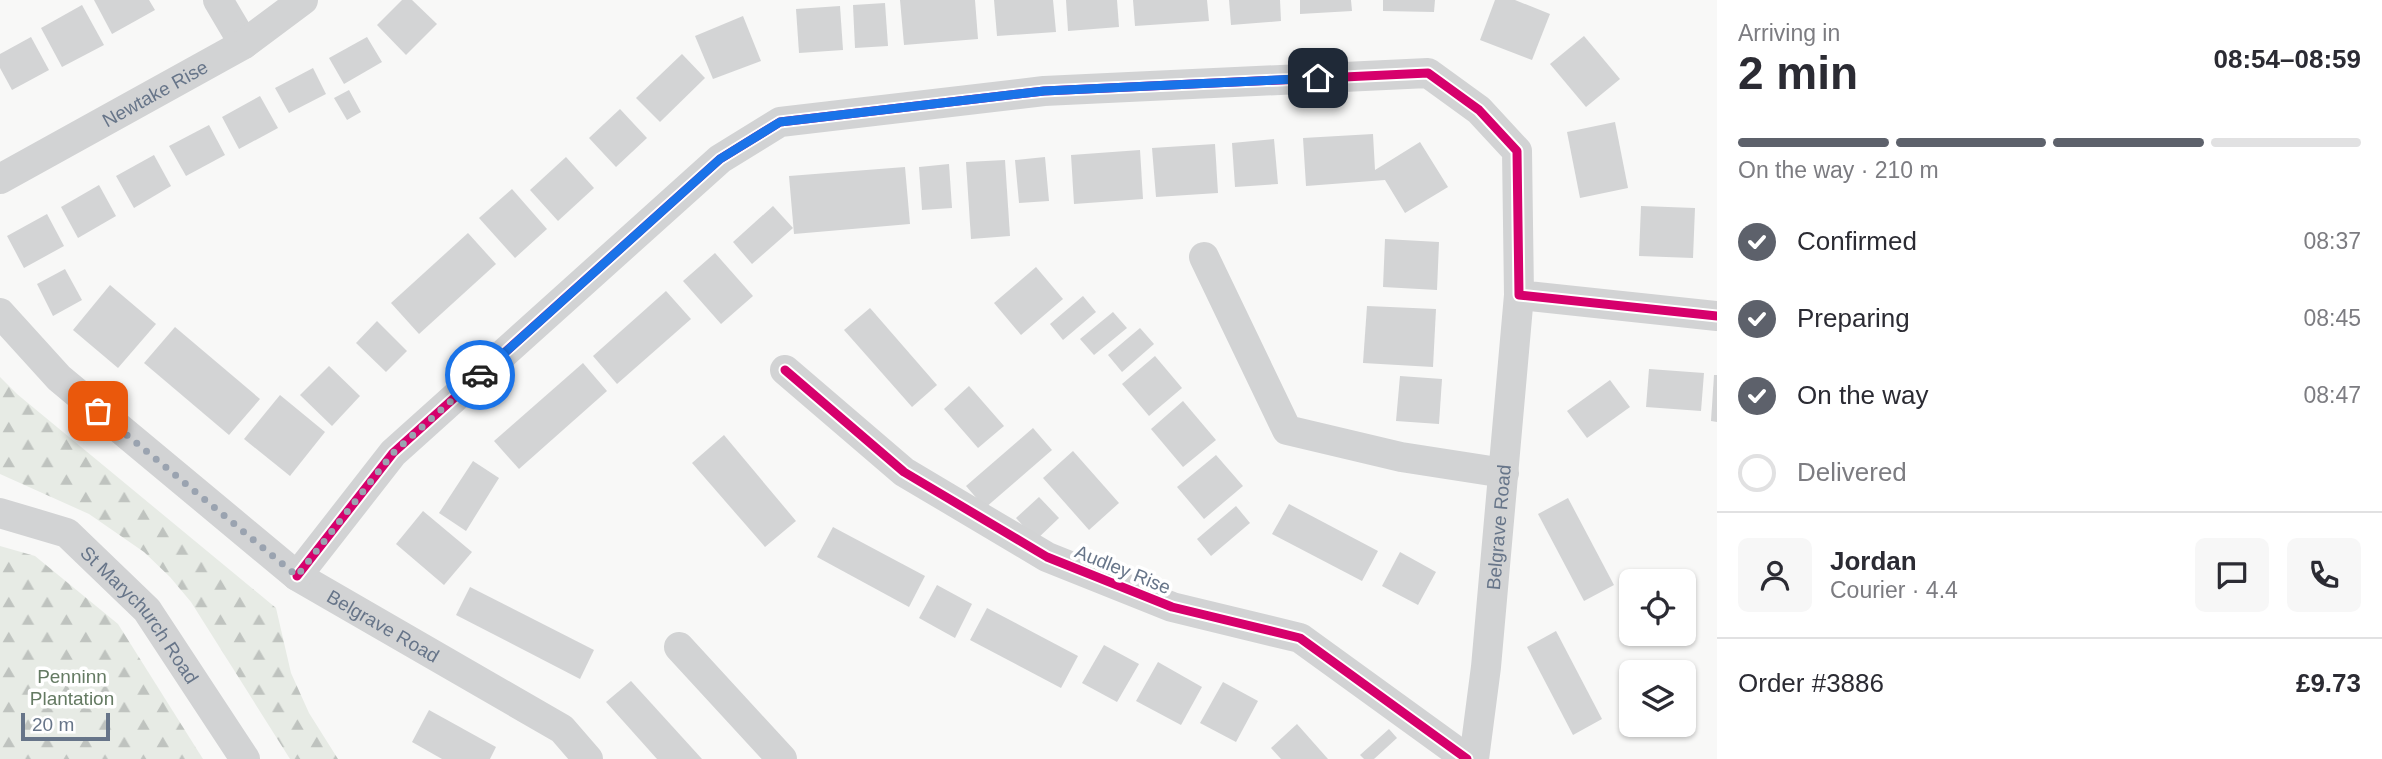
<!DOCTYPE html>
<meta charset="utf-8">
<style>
:root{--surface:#fff;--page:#f7f7f7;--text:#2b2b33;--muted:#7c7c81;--line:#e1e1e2;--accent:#5d616b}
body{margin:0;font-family:Arial,sans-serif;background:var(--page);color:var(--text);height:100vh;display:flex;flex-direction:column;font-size:26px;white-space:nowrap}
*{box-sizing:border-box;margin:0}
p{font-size:23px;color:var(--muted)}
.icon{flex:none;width:38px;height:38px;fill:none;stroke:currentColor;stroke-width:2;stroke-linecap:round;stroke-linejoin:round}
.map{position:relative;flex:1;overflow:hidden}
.details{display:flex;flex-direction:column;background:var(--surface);width:665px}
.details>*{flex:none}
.tools{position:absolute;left:1619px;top:569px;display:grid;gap:14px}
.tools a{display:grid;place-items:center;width:77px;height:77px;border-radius:10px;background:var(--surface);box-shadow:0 2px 5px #0004;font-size:35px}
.scale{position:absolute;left:21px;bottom:18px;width:89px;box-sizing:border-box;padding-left:7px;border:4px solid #677589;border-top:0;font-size:19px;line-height:24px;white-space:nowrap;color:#677589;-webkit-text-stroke:5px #fff;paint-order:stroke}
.pin{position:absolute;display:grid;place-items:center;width:60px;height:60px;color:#fff;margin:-30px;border-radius:14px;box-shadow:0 4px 10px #0006}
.courier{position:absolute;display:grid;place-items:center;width:70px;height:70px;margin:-35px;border:5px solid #1a73e8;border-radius:50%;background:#fff;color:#222;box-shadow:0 2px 9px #0007}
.summary em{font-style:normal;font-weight:600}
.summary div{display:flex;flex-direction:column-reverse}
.summary{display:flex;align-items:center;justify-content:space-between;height:119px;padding:0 21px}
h1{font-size:46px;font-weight:600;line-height:52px}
.bar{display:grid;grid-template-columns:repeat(4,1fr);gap:10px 7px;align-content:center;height:84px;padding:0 21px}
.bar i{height:9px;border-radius:5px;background:var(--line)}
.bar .on{background:var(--accent)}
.bar p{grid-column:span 4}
.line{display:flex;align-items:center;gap:18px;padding:0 21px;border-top:2px solid var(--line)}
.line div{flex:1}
.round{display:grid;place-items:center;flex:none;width:74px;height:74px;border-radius:10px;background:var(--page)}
ol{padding:0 21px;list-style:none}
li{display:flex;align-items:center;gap:21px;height:77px}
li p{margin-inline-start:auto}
li .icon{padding:7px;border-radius:50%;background:var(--accent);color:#fff;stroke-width:4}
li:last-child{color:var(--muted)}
li i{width:38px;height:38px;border:4px solid var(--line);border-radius:50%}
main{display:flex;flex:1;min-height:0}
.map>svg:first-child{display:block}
.forest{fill:url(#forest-firs)}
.building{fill:#d3d4d5}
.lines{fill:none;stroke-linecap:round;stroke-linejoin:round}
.minor{stroke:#d2d3d4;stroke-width:30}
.cycleway-casing{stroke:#fff;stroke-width:13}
.cycleway{stroke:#d6006c;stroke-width:9}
.done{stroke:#9aa3b0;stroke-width:7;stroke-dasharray:0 12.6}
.route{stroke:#1a73e8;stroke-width:9}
.labels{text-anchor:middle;stroke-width:7;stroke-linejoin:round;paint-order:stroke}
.street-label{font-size:19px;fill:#677589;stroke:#fff}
.park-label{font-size:19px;fill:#647a62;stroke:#fff}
</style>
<main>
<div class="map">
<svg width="1717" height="759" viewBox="0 0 1717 759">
<defs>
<pattern id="forest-firs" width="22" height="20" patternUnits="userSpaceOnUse" patternTransform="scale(1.75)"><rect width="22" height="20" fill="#e7ebe5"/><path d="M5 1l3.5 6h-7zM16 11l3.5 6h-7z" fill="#bfc3bf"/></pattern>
</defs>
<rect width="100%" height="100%" fill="#f8f8f7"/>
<g class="forest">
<polygon points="0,377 17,394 276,608 291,673 309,713 338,759 290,759 191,602 170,577 144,552 89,514 0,474"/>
<polygon points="0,546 35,556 118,624 203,759 0,759"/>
</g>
<g class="building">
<polygon points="94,0 149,0 155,10 112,34"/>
<polygon points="402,0 412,0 437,24 406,55 377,25"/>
<polygon points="900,0 975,0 978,39 904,45"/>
<polygon points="994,0 1053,0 1056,32 997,36"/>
<polygon points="1066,0 1117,0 1119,27 1068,31"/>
<polygon points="1133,0 1207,0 1209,21 1135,26"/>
<polygon points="1229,0 1280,0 1281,21 1231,25"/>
<polygon points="1300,0 1351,0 1352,11 1300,14"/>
<polygon points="1383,0 1435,0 1434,12 1383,11"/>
<polygon points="1495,0 1515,0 1550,14 1532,60 1480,40"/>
<polygon points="885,3 888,46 855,48 853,5"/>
<polygon points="82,5 104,45 62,67 41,28"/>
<polygon points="840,6 843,50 799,53 796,9"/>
<polygon points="743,16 761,61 713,79 695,36"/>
<polygon points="1584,36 1620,79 1586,107 1550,64"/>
<polygon points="31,37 49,70 12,90 0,68 0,54"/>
<polygon points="367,37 382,62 344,84 329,58"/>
<polygon points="682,54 705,78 660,122 636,98"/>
<polygon points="313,68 326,94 289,113 275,88"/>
<polygon points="349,90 361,112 347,120 334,98"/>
<polygon points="260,96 278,128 239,149 222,117"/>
<polygon points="620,109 647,138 616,167 589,138"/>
<polygon points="1615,122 1628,188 1580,198 1567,132"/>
<polygon points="209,125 225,155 186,176 169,146"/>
<polygon points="1373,134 1375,170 1420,142 1448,187 1405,213 1385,180 1306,186 1303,138"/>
<polygon points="1274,139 1278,184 1235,187 1232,143"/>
<polygon points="1215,144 1218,193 1156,197 1152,148"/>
<polygon points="1140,150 1143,199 1074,204 1071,155"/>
<polygon points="154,155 171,186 134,208 116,176"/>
<polygon points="566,157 594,188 558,221 530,190"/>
<polygon points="1045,157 1049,201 1019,203 1015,160"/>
<polygon points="1005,160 1010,236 971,239 966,162"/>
<polygon points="949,164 952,208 922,210 919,167"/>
<polygon points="905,167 910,224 794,234 789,176"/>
<polygon points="99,185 116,216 78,238 61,207"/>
<polygon points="512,189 547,229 515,258 479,218"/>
<polygon points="773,206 793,228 752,264 733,242"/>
<polygon points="1641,206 1695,208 1693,258 1639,256"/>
<polygon points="47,214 64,246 24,268 7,236"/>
<polygon points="468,233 496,264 419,334 391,303"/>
<polygon points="1385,239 1439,242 1437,290 1383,287"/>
<polygon points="715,253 753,296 721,324 683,281"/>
<polygon points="1036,267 1063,299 1021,335 994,303"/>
<polygon points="65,269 82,300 53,316 37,284"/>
<polygon points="110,285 156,324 118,368 73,330"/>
<polygon points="666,291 691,319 617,384 593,356"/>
<polygon points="1083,296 1096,312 1063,340 1050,324"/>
<polygon points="1367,306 1436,309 1433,367 1363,363"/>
<polygon points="870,308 937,385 912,407 844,330"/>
<polygon points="1113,312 1127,328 1094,355 1080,339"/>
<polygon points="377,321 407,351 386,372 356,343"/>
<polygon points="175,327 260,399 229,435 144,363"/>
<polygon points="1140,328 1154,344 1122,372 1108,355"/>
<polygon points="1155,356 1182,388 1149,416 1122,384"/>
<polygon points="583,363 607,391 519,469 494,441"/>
<polygon points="329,366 360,396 332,426 300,395"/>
<polygon points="1649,369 1704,373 1701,411 1646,407"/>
<polygon points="1714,375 1717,375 1717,422 1711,421"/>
<polygon points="1400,376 1442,379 1439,424 1396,421"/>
<polygon points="1610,380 1630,407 1587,438 1567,411"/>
<polygon points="969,386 1004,426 978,448 944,409"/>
<polygon points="280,395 325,432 290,476 244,439"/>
<polygon points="1183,401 1216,440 1183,467 1151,429"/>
<polygon points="1033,428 1052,450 985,508 966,486"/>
<polygon points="724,435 796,521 765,547 692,463"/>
<polygon points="1073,451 1119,503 1089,530 1043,478"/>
<polygon points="1216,455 1243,486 1204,519 1177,487"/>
<polygon points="473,461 499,478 466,531 439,513"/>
<polygon points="1039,497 1059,518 1036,540 1016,518"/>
<polygon points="1568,498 1614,585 1584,601 1538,514"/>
<polygon points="1289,504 1378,551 1362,581 1272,534"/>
<polygon points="1236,506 1250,523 1211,556 1197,539"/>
<polygon points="423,511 472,552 444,585 396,544"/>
<polygon points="833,527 925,576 909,607 817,557"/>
<polygon points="1400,552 1436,572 1418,605 1382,586"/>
<polygon points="937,585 972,604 955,638 919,618"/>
<polygon points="470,587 594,650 580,679 456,615"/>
<polygon points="987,608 1078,656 1061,688 970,640"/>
<polygon points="1556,631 1602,719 1573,735 1527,647"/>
<polygon points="1104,645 1139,664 1117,702 1082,683"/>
<polygon points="1158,662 1202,687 1181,725 1136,701"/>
<polygon points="631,681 702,759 657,759 606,702"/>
<polygon points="1223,682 1258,701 1236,742 1200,723"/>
<polygon points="429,710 496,747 490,759 442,759 412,742"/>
<polygon points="1297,724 1328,759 1281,759 1271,748"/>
<polygon points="1389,729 1397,738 1374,759 1364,759 1360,755"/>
</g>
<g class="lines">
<g class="minor">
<polyline points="218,0 244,44"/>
<path id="s1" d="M0 179 244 44 303 0"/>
<polyline points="1204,257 1287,430 1401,457 1504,473"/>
<path id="s2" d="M0 313 59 378 297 576 562 729 588 759"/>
<polyline points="785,370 904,472 1047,557 1172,607 1300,638 1467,759"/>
<path id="s3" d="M0 513 67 533 147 610 245 759"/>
<polyline points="297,576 393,453 720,159 780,122 1044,91 1428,73 1479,110 1517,151 1519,295 1717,316"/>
<polyline points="679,647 782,759"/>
<path id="s4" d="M1474 759 1486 667 1519 295"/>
</g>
<g class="cycleway-casing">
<g id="cycleway">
<polyline points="785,370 904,472 1047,557 1172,607 1300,638 1467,759"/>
<polyline points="297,576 393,453 720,159 780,122 1044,91 1428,73 1479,110 1517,151 1519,295 1717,316"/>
</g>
</g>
<use href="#cycleway" class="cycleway"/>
</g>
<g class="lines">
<polyline class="done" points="98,411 297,576 393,453 480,375"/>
<polyline class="route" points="480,375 720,159 780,122 1044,91 1318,78"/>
</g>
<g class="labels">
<g class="street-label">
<text dy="7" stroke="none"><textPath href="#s1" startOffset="177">Newtake Rise</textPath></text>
<text dy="7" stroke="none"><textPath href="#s4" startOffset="233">Belgrave Road</textPath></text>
<text transform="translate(1123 569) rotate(22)" y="7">Audley Rise</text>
<text dy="7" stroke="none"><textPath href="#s3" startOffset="180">St Marychurch Road</textPath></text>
<text dy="7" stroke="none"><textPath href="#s2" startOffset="497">Belgrave Road</textPath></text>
</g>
<g class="park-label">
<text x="72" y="683">Penninn<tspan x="72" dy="22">Plantation</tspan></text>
</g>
</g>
</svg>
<div class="tools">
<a><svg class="icon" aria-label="locate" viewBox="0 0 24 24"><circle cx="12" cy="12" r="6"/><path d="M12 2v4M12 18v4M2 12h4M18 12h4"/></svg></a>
<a><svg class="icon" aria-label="layers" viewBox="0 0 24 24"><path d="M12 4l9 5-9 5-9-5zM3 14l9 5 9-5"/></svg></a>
</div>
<div class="scale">20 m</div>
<div class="pin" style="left:98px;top:411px;background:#ea580c"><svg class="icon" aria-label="bag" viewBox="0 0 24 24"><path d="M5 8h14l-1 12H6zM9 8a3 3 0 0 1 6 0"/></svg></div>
<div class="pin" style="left:1318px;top:78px;background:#1f2937"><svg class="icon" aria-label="home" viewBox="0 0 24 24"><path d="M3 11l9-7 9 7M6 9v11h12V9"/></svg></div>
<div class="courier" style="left:480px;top:375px"><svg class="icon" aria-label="car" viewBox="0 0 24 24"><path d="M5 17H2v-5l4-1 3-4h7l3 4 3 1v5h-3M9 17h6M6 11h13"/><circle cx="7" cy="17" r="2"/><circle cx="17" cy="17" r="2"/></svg></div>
</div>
<section class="details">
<div class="summary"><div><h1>2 min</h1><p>Arriving in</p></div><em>08:54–08:59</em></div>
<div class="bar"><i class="on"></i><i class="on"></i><i class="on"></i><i></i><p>On the way · 210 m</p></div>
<ol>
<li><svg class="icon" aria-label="check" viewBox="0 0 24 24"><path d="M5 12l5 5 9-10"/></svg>Confirmed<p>08:37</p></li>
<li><svg class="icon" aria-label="check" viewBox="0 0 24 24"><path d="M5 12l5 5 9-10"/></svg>Preparing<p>08:45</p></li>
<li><svg class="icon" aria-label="check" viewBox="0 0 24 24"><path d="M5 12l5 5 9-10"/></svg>On the way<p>08:47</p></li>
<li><i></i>Delivered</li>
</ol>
<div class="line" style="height:126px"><a class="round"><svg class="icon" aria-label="person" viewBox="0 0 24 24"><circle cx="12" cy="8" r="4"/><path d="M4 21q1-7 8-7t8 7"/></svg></a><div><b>Jordan</b><p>Courier · 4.4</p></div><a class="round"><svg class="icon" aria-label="chat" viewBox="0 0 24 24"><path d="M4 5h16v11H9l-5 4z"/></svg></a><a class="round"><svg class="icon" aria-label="phone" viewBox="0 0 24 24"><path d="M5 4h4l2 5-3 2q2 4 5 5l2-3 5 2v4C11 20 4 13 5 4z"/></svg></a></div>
<div class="line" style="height:91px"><div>Order #3886</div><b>£9.73</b></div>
</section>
</main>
